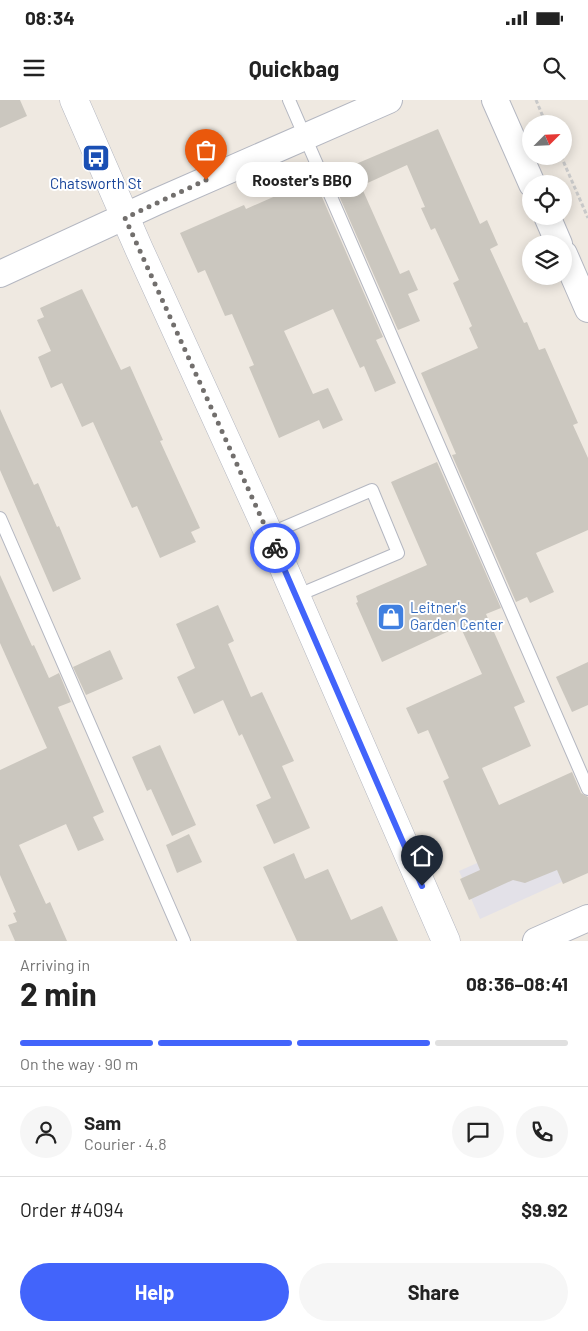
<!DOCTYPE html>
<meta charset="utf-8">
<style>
:root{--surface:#fff;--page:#f6f6f6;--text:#222;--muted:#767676;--line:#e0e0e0;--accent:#4264fb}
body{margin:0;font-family:Barlow,sans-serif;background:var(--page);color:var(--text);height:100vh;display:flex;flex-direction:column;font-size:19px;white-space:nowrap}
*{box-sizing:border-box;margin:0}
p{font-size:16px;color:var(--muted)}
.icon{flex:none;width:28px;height:28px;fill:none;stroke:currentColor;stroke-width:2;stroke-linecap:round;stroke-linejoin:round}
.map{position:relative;height:841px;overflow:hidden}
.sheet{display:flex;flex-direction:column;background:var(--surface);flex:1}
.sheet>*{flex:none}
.needle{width:32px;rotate:66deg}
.buttons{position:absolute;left:522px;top:15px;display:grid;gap:10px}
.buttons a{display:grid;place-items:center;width:50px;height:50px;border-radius:50%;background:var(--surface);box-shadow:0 2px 12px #0003;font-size:25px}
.pin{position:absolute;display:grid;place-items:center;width:42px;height:42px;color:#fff;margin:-51px -21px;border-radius:50% 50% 50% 0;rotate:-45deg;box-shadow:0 0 5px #0007}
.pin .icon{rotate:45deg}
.courier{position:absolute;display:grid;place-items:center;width:50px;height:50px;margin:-25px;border:4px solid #4264fb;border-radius:50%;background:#fff;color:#222;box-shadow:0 1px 6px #0007}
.bubble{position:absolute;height:35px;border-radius:18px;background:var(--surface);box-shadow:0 2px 12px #0003;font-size:16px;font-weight:700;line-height:35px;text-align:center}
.head em{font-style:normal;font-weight:700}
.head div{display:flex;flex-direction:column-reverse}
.head{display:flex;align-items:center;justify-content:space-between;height:85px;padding:0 20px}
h1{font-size:32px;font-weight:700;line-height:38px}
.bar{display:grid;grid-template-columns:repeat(4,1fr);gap:8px 5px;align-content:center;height:60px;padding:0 20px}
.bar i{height:6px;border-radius:4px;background:var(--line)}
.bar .current{background:var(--accent)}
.bar p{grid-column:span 4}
.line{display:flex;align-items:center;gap:12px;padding:0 20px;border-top:1px solid var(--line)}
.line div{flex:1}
.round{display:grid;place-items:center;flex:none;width:52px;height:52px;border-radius:26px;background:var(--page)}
.button{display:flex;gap:10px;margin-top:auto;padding:10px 20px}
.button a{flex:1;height:58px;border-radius:30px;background:var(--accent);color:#fff;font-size:20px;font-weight:700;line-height:58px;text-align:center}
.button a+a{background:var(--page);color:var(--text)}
.status{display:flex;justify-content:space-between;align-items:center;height:35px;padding:0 25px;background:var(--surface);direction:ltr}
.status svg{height:14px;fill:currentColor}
header{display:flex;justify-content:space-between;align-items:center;height:65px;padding:0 20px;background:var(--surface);font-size:22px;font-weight:700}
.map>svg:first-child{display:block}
.industrial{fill:#e3e1e8}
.building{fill:#cbc7bf}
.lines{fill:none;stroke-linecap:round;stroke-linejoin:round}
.lane-casing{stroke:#b4b7c1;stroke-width:14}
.street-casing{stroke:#b4b7c1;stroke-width:28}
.secondary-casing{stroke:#b4b7c1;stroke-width:29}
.path{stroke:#c9c9c9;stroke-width:3;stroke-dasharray:4 2.5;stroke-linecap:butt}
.lane{stroke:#fff;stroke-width:12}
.street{stroke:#fff;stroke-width:26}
.secondary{stroke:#fff;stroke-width:28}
.done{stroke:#726f6d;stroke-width:5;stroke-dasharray:0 9}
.route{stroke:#4264fb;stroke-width:6}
.labels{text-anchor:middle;stroke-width:4;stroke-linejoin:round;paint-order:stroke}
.transit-label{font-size:15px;fill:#164399;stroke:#fff}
.shop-label{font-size:15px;fill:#366cbe;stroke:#fff;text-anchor:start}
</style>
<div class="status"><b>08:34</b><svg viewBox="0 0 49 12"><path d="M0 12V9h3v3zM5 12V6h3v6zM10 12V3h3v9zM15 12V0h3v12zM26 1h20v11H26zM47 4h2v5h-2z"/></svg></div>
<header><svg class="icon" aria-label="menu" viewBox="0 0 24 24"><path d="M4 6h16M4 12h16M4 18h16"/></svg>Quickbag<svg class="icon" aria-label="search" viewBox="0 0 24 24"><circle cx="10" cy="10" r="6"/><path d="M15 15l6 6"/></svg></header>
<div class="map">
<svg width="588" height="841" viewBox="0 0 588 841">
<rect width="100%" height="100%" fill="#efe9e1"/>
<polygon class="industrial" points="588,714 588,770 480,819 459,771"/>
<g class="building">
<polygon points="0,0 20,0 27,16 0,28"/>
<polygon points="438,29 480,124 487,120 498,145 490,149 524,223 527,222 539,250 545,248 578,323 573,325 588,358 588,430 536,453 554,492 530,503 527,497 516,502 452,355 456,354 421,273 478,248 469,228 472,226 453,183 459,180 435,128 431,130 421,108 425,107 407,65 361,86 400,174 409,170 418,190 408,194 420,221 398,230 330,75"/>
<polygon points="315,81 383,237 376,240 396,283 375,292 364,266 360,268 333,209 284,231 313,294 328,288 343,320 323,329 319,320 279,338 249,267 254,265 232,214 225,216 205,170 198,173 180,133 244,105 246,109 305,83 306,85"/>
<polygon points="82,189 121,270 130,266 163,340 160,341 200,428 191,432 196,442 160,458 137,406 132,408 93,322 82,327 62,283 51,288 38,257 51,251 37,220 44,217 40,208"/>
<polygon points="0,309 34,385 38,383 57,427 59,426 81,479 53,492 0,370"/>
<polygon points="437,362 501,508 486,514 525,602 514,607 531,646 482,668 499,705 572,672 581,693 588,697 588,773 563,784 557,770 525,783 513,780 469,800 460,779 480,770 443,681 449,678 428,630 418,634 406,608 482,574 460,526 382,562 356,503 358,502 356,496 427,465 391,382"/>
<polygon points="0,475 32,546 34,545 49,578 59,573 71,602 58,607 104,712 93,717 104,740 78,751 66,724 19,745 46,804 50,802 67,841 15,841 8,825 17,822 13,813 16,812 0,775 0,670 47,648 0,543"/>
<polygon points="218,505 234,541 228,544 251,597 262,592 294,661 282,666 310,728 274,744 256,705 271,698 242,634 239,636 223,600 194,614 177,577 195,568 176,524"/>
<polygon points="110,550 123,579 86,595 73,567"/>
<polygon points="588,562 588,605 572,612 556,577"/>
<polygon points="160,645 196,725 172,736 151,689 147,691 132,657"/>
<polygon points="189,734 202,762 177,773 166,745"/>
<polygon points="294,753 305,779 328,769 351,820 382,806 398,841 297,841 263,767"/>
</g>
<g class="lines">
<g class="lane-casing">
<g id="lane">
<polyline points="289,0 588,689"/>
<polyline points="0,418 184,841"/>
<polyline points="269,434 372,390 398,453 296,496"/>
</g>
</g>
<g class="street-casing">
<g id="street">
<polyline points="495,0 532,84"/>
<polyline points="547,116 559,144"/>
<polyline points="564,154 588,209"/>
<polyline points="0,174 156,102 389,0"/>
<polyline points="536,841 588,818"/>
</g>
</g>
<g class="secondary-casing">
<polyline id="secondary" points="74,0 139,149 269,434 446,841"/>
</g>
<g class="path">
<polyline points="536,0 546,24"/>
<polyline points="561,56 588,118"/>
</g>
<use href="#lane" class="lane"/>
<use href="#street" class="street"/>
<use href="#secondary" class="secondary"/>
</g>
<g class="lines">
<polyline class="done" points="206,80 125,118 275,448"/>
<polyline class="route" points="275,448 422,786"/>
</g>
<defs>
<g id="bus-square" transform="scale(1.4375)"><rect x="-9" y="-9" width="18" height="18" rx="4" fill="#1a4fb4" stroke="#fff"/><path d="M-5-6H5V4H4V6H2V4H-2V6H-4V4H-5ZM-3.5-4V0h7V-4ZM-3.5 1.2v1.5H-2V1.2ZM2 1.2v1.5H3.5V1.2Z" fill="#fff"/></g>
<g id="shop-square" transform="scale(1.4375)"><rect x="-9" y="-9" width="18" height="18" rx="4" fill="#3f7fe0" stroke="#fff"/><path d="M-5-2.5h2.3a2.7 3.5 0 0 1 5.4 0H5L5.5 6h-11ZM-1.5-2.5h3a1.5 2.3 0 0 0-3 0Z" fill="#fff"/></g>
</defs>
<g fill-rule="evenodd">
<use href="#bus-square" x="96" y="58"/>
<use href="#shop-square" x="391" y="517"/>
</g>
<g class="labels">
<g class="transit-label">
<text x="96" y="89">Chatsworth St</text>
</g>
<g class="shop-label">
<text x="410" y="513">Leitner's<tspan x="410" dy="17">Garden Center</tspan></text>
</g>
</g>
</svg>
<div class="buttons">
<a><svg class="needle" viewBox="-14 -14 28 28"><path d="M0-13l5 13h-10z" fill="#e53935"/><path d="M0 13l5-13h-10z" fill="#767676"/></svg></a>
<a><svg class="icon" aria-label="locate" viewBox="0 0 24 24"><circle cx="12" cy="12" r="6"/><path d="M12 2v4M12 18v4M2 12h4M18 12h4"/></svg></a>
<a><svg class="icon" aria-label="layers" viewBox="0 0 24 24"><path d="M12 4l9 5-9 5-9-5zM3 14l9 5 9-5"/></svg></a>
</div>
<div class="pin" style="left:206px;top:80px;background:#ea580c"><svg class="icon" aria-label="bag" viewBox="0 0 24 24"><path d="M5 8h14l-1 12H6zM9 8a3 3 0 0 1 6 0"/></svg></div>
<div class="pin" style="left:422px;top:786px;background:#1f2937"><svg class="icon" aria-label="home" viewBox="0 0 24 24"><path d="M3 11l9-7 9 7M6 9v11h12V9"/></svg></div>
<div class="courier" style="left:275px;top:448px"><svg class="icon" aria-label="bike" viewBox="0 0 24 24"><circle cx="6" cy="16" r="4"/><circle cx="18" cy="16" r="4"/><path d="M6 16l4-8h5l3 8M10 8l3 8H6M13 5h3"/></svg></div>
<div class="bubble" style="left:236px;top:62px;width:132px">Rooster's BBQ</div>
</div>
<section class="sheet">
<div class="head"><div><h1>2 min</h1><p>Arriving in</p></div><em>08:36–08:41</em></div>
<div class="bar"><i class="current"></i><i class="current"></i><i class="current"></i><i></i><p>On the way · 90 m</p></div>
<div class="line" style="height:90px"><a class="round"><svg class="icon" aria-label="person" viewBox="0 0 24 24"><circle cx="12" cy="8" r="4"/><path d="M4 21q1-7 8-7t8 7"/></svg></a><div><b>Sam</b><p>Courier · 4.8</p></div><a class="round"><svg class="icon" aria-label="chat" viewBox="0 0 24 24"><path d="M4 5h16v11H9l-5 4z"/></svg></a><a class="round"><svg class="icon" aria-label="phone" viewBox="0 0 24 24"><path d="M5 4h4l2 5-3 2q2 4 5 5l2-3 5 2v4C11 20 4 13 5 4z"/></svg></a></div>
<div class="line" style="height:65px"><div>Order #4094</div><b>$9.92</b></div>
<div class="button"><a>Help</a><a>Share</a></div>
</section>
